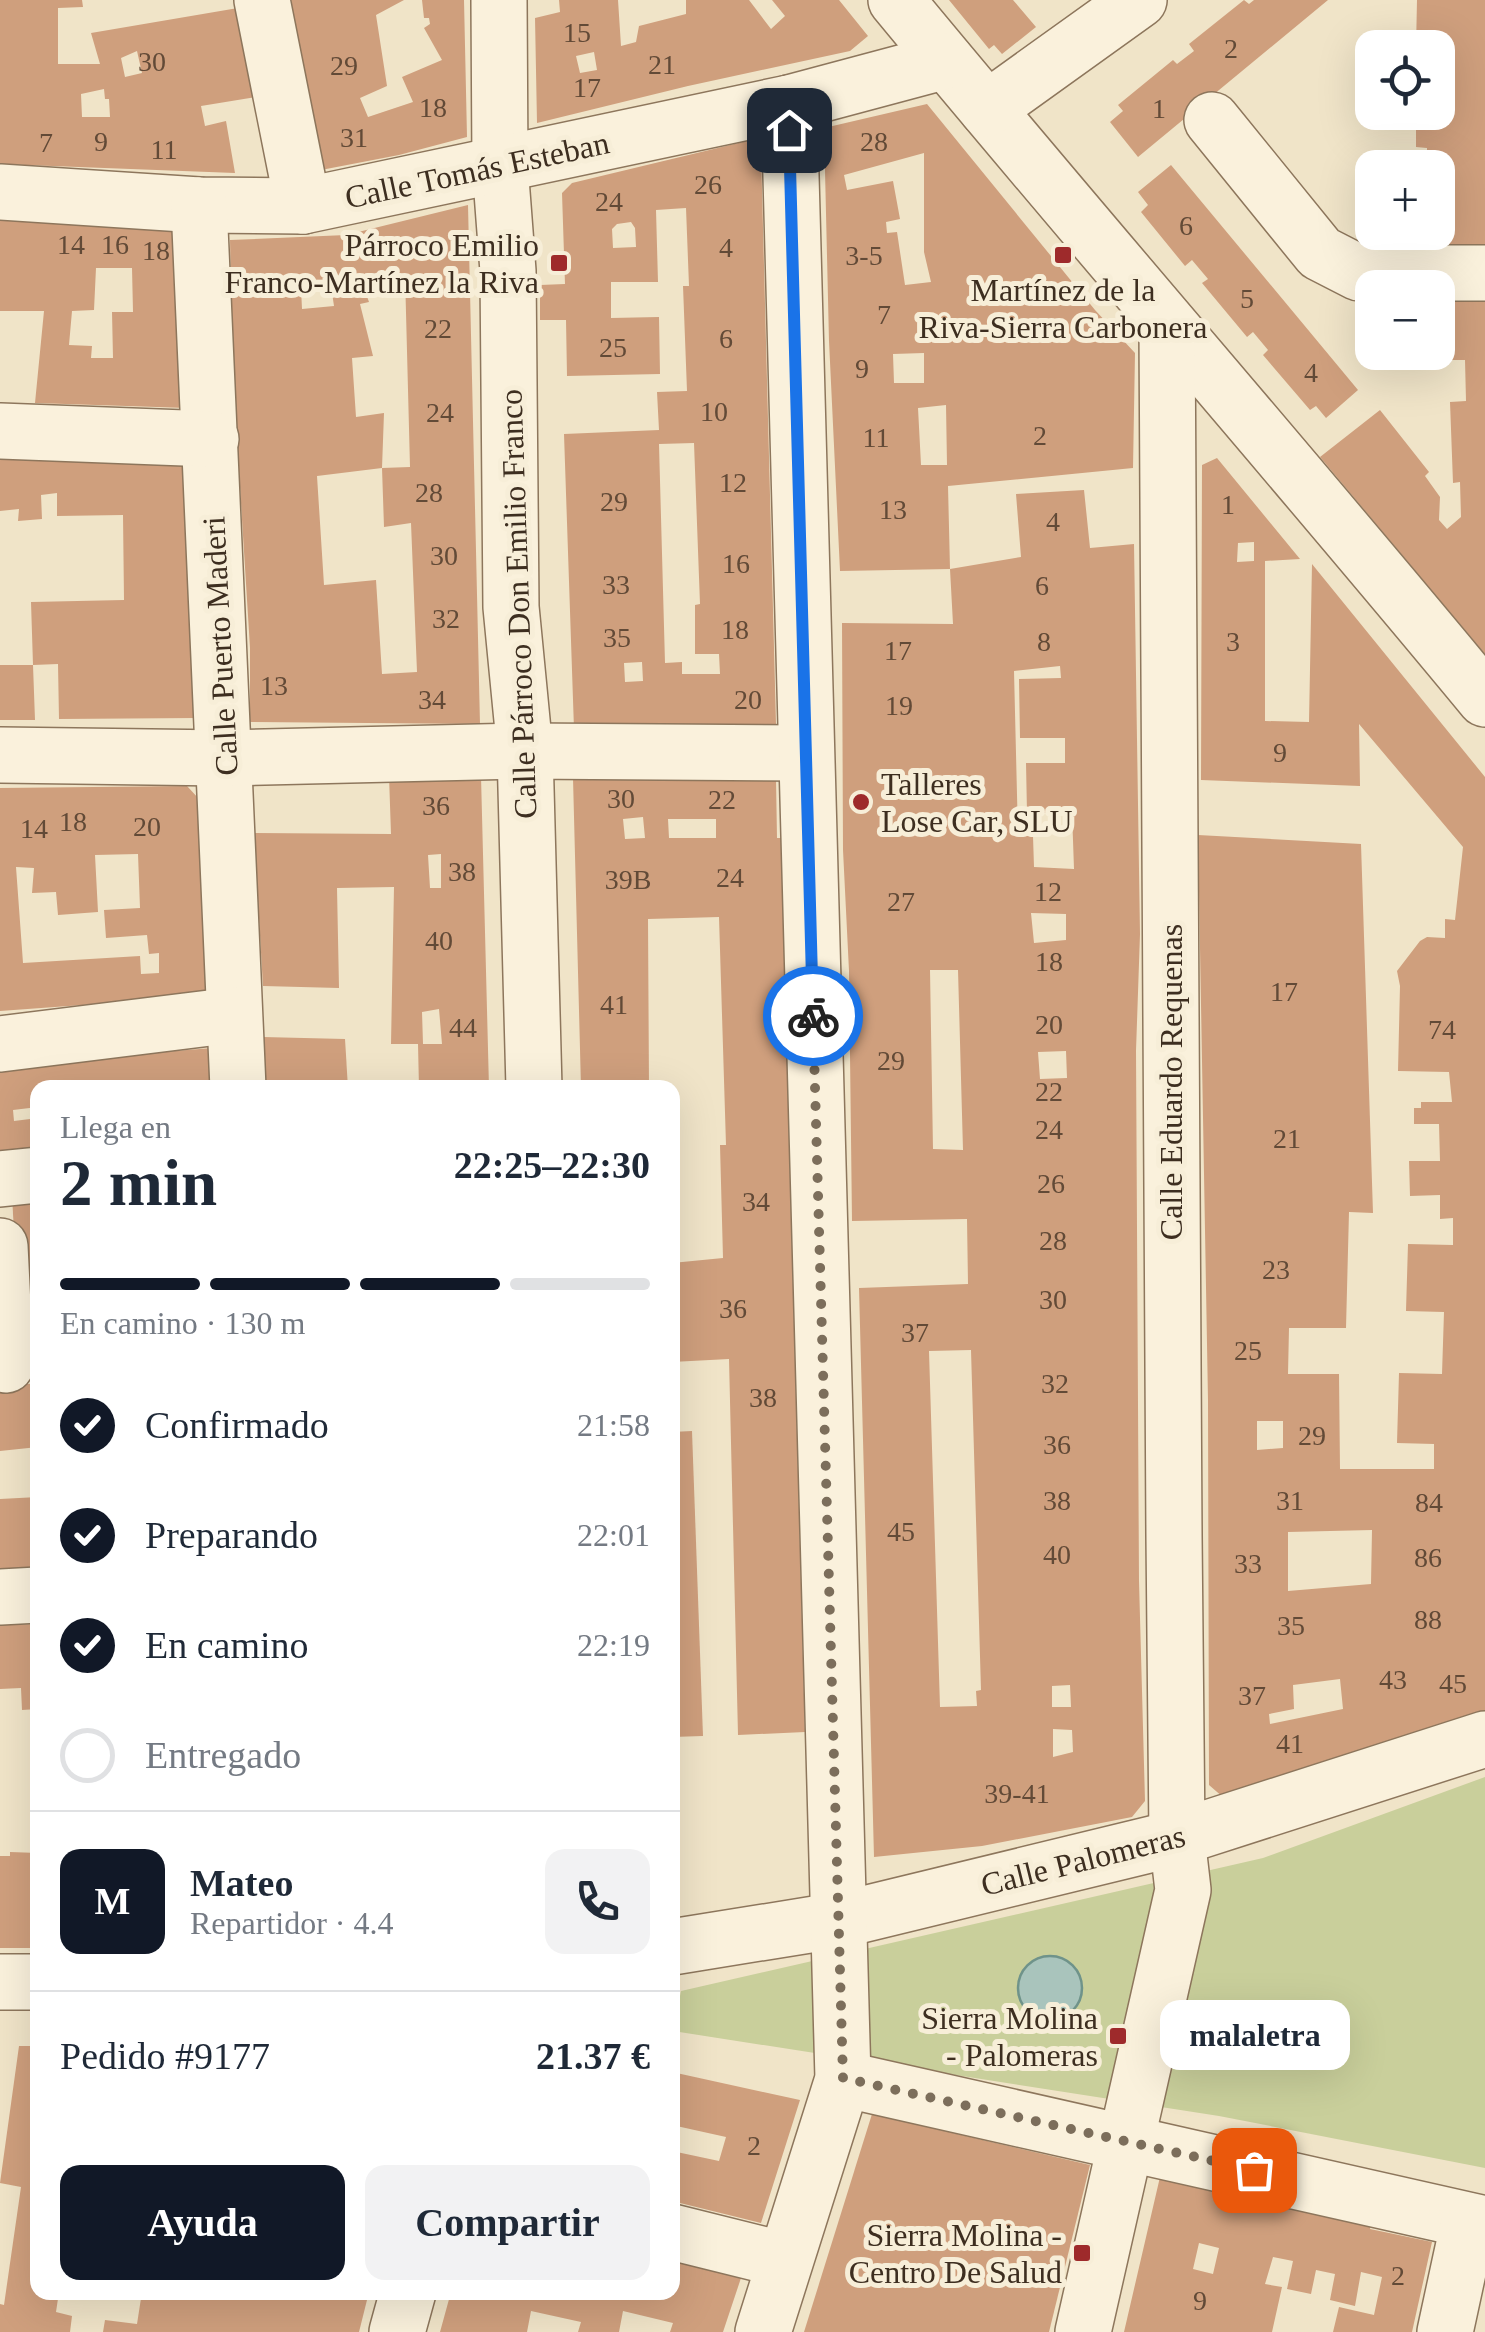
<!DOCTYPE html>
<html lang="es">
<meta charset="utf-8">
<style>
:root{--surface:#fff;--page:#f2f2f3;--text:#1f2937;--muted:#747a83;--line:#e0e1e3;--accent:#111827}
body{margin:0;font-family:"Times New Roman",serif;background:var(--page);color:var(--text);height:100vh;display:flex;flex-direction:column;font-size:38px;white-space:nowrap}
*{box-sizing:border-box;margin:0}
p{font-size:32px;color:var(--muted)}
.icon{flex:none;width:55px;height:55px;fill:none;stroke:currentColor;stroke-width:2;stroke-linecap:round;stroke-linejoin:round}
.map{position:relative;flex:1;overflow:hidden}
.side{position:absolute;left:30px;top:1080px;width:650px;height:1220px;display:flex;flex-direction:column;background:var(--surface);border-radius:20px;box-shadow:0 10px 40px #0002}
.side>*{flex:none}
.buttons{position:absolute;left:1355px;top:30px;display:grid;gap:20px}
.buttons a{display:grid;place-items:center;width:100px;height:100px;border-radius:20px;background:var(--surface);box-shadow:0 10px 40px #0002;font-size:50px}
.pin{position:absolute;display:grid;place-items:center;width:85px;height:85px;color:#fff;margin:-42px;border-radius:20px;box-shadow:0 5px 15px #0006}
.courier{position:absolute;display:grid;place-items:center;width:100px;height:100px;margin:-50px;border:8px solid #1a73e8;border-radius:50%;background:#fff;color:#222;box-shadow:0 2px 12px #0007}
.bubble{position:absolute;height:70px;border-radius:20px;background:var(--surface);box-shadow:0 10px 40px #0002;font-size:32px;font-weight:700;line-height:70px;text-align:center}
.summary em{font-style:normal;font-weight:700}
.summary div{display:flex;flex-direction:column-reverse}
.summary{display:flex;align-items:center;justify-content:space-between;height:170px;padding:0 30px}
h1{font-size:65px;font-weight:700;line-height:75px}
.bar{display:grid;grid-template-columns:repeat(4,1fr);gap:15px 10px;align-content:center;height:120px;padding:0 30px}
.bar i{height:12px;border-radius:8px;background:var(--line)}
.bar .on{background:var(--accent)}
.bar p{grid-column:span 4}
.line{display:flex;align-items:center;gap:25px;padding:0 30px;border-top:2px solid var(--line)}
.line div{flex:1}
.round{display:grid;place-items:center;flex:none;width:105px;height:105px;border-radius:20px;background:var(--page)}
ol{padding:0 30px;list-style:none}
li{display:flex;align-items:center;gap:30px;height:110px}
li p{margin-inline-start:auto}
li .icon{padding:10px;border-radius:50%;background:var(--accent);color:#fff;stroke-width:4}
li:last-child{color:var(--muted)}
li i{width:55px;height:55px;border:5px solid var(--line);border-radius:50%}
.cta{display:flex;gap:20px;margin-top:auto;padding:20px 30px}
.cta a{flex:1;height:115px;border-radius:20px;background:var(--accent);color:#fff;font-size:40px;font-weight:700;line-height:115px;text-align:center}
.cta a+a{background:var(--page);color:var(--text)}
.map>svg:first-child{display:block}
.green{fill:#c9cf9b}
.water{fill:#a9c4bc;stroke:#6f938a;stroke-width:2.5}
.building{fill:#cf9f7d;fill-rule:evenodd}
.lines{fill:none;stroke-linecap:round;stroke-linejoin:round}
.minor-casing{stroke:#8d765c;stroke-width:58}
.minor{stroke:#faf1dc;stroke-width:55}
.done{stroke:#7c6e5b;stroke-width:10;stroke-dasharray:0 18}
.route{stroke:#1a73e8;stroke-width:12}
.poi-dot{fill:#9e2a2b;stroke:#f7eed8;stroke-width:4}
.labels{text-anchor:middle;stroke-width:10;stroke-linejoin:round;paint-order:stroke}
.number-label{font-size:28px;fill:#624a37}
.street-label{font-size:32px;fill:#3d2e20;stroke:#f7eed8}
.poi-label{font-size:32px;fill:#3d2e20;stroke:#f7eed8;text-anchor:end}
</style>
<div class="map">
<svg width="1485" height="2332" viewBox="0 0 1485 2332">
<rect width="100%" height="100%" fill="#f0e4c8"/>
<polygon class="green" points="1485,1777 1485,2168 1219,2116 673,2031 681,1991 1263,1858"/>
<circle class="water" cx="1050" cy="1988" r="32"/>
<g class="building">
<path d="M0 0H82L83 7 58 8V64H100L91 33 238 8 256 97 201 106 205 126 226 121 235 173 0 164ZM137 51 142 73 125 77 121 58ZM104 89 105 99H109L110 117H82L81 94Z"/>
<polygon points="291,0 404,0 376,15 387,86 360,98 368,117 413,102 402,77 442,60 424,28 430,24 429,18 424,18 422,0 464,0 467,137 399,155 321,170"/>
<path d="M559 0H618L621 46 636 42 639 26 686 14V0H749L771 29 785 16 772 0H839L868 36 850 51 688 86 537 123 535 18 560 12ZM594 52 597 70 580 73 576 56Z"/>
<polygon points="949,0 1013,0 1036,27 1002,54 994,45 989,49"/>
<polygon points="1244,0 1249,4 1254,0 1328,0 1138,157 1110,122 1123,111 1118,105 1173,60 1177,64 1194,51 1189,44"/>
<polygon points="1417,0 1485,0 1485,244 1425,244 1426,232 1438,232 1438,168 1427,168 1427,148 1416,147 1416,112 1438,112 1438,48 1416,48"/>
<path d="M927 104 1095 310 1135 353 1133 468 948 486 950 569 840 571 829 341 824 128ZM924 153V252L931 282 905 285 897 232 887 233 886 222 900 219 893 181 847 190 844 175ZM924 353V383H894L893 354ZM946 405 947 465H921L918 408Z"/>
<path d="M751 140 761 151 776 724 574 729 564 434 659 430 657 392 687 391 683 286H689L686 208 656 210 658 282H611V318L659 317 660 374 567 376 566 320H540V285L565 284 562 193 572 183ZM631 222 635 228 636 247 613 248 612 229 617 224ZM694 443 700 604 695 605V654H719L720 674H682V662L665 663 659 444ZM642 662 643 681 625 682 624 663Z"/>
<polygon points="1171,165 1358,390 1326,418 1316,406 1310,410 1263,355 1268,350 1253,332 1247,337 1202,283 1208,279 1192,260 1185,266 1141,212 1148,205 1138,192"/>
<path d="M468 205 480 724 250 722V648L233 374 230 240 346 235ZM405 274 410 467 382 468 384 413 356 417 352 358 373 356 360 304 369 302 362 282ZM331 286 334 306 302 309 301 288ZM382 468 384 527 411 523 417 672 382 674 376 580 324 585 317 476Z"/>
<path d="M0 216 171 223 179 233 187 408 35 403 44 311H0ZM96 268H132L133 312H112L113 358H91L92 346 69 345 72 311 94 310Z"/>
<polygon points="1485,288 1485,654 1320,457 1380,410 1429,472 1425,476 1440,497 1439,520 1447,529 1461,517 1460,482 1453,483 1450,402 1466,401 1465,360 1425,360 1425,352 1438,352 1438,289"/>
<polygon points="0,457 185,462 196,718 59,719 58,664 33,665 35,720 0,720 0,665 33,665 31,602 124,600 123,515 57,516 57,493 41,495 42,519 18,521 19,509 0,511"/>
<path d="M1217 458 1300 559 1265 561V721L1309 722 1312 564 1485 777V1717L1224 1798 1209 1785 1208 1400 1198 835 1361 844 1373 1213 1349 1212 1346 1328H1289L1288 1374H1339L1340 1469H1434V1444L1397 1443 1399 1373 1442 1374 1444 1312 1406 1311 1408 1244 1453 1245V1218L1440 1219V1195L1410 1196 1409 1161H1440L1439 1124H1414V1108H1421V1102H1452L1449 1072 1398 1071 1400 986 1397 971 1420 941 1427 937 1445 938V919L1455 920 1463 847 1359 724 1360 786 1201 780 1202 465ZM1254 542V561L1237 562 1238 543ZM1257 1421H1283V1448L1257 1450ZM1372 1530 1371 1584 1288 1591V1532ZM1340 1679 1343 1709 1270 1724 1269 1714 1294 1709 1293 1685Z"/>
<path d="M1084 490 1090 548 1134 544 1140 934 1136 1051 1139 1581 1145 1801 1132 1817 982 1846 874 1857 859 1288 968 1284 967 1219 852 1221 849 971 843 850 842 623 953 624 950 569 1021 557 1016 494ZM1060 666 1061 678 1019 679 1020 738H1065V763H1026L1027 813 1072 812 1074 869 1034 867 1033 836H1018L1014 671ZM1031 913 1066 914V940L1034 943ZM930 970H958L963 1150 933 1149ZM1066 1051 1067 1078 1040 1079 1038 1052ZM971 1350 981 1690 976 1691 977 1706 940 1707 929 1351ZM1070 1685 1071 1707H1052V1686ZM1053 1729 1072 1730 1073 1752 1053 1757Z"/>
<path d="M389 776H481L489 1088H419L418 1044H391L394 887 337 888 339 988 263 986 254 833 391 834ZM441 854V888H430L428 855ZM439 1009 442 1044H423L422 1012Z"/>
<path d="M573 778 776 779 777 838H781L805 1732 738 1735 729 1359 672 1362V1263L723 1258 720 1145H726L719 917 648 919 649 1088H581ZM643 817 645 838 625 839 623 819ZM668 819H716V838H669Z"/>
<path d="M187 786 199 799 206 996 0 1011V788ZM138 854 140 908 104 910 106 938 147 935 149 954 159 953V973L141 974 140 956 23 963 16 867 34 868 32 893 56 892 58 915 98 912 95 855Z"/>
<polygon points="263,1037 345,1039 348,1088 266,1088"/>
<polygon points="212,1048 214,1088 38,1088 38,1107 13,1110 14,1121 38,1118 38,1148 0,1151 0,1065"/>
<polygon points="38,1195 38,1336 20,1336 12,1196"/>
<polygon points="38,1383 38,1447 0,1451 0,1387"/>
<polygon points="692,1431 703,1736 672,1737 672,1432"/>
<polygon points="38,1497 38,1567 0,1569 0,1499"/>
<polygon points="38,1624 38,1709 22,1710 21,1688 0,1689 0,1625"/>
<polygon points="10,1852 38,1853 38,1948 0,1948 0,1856 10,1856"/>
<polygon points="19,2046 38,2046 38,2292 59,2292 56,2312 72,2316 70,2332 0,2332 0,2304 4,2305 21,2187 0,2183"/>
<polygon points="672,2072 800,2100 761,2223 672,2201 672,2151 719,2161 726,2137 672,2125"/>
<polygon points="872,2114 1090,2165 1049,2332 804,2332"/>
<path d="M1160 2177 1371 2225 1370 2229 1432 2242 1412 2332H1333L1339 2307 1374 2315 1382 2277 1361 2272 1355 2306 1330 2300 1335 2274 1316 2270 1311 2294 1287 2289 1293 2261 1273 2257 1265 2284 1282 2287 1272 2332H1124ZM1199 2243 1219 2248 1213 2274 1193 2269Z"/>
<polygon points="672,2255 743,2272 723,2332 670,2332 673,2323 623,2311 619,2332 578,2332 581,2322 531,2311 527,2332 440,2332 451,2292 672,2292"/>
<polygon points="142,2292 369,2292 359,2332 103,2332 105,2320 137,2324"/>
</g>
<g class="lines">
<g class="minor-casing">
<g id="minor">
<polyline points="262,0 303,206"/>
<polyline points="499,0 500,166 508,271 511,607 525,751 534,1088"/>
<path d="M896 0C1090 235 1291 464 1485 699"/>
<polyline points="987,109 1139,0"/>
<polyline points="1212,120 1320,253 1359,273 1485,273"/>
<polyline points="0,192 199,205 303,206 789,103 946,61"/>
<polyline points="199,205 238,1088"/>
<polyline points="0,431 211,439"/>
<polyline points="0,755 225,758 525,751 806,753"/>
<polyline points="0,1044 234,1015"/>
<polyline points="0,1179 38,1175"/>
<polyline points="0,1246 6,1365"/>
<polyline points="0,1597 38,1595"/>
<polyline points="672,1947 840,1920 1177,1838 1485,1739"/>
<polyline points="0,1982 38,1982"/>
<polyline points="843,2079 1485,2224"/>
<polyline points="672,2232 785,2260"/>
<polyline points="397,2332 408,2292"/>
<polyline points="763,2332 843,2079 789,103"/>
<polyline points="1083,2332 1183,1890 1177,1838 1174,1535 1167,326"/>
<polyline points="1445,2332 1469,2221"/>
</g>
</g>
<use href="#minor" class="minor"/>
</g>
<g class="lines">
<polyline class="done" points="813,1016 843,2078 1254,2170"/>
<polyline class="route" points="789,130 813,1016"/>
</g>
<g class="poi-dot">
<rect x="1053" y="245" width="20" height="20" rx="5"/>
<rect x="549" y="253" width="20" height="20" rx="5"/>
<circle cx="861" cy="802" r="10"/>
<rect x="1108" y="2026" width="20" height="20" rx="5"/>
<rect x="1072" y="2243" width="20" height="20" rx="5"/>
</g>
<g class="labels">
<g class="number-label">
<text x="577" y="42">15</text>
<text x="1231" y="58">2</text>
<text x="152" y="71">30</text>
<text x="662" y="74">21</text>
<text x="344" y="75">29</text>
<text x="587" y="97">17</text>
<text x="433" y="117">18</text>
<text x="1159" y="118">1</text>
<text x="354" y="147">31</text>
<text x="101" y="151">9</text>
<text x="874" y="151">28</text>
<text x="46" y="152">7</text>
<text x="164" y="159">11</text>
<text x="708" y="194">26</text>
<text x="609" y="211">24</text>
<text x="1186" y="235">6</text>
<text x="71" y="254">14</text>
<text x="115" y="254">16</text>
<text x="726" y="257">4</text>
<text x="156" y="260">18</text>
<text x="864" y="265">3-5</text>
<text x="1247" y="308">5</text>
<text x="884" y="324">7</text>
<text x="438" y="338">22</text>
<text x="726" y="348">6</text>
<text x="613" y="357">25</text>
<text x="862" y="378">9</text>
<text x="1311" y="382">4</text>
<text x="714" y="421">10</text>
<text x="440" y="422">24</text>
<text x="1040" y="445">2</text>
<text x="876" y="447">11</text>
<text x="733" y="492">12</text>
<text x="429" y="502">28</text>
<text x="614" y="511">29</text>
<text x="1228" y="514">1</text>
<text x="893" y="519">13</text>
<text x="1053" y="531">4</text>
<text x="444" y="565">30</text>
<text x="736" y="573">16</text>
<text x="616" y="594">33</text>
<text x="1042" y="595">6</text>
<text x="446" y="628">32</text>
<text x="735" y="639">18</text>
<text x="617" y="647">35</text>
<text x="1044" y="651">8</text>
<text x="1233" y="651">3</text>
<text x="898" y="660">17</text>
<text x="274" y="695">13</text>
<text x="432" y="709">34</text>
<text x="748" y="709">20</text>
<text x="899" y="715">19</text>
<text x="1280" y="762">9</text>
<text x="621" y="808">30</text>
<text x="722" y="809">22</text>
<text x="436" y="815">36</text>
<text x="73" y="831">18</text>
<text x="147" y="836">20</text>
<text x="34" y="838">14</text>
<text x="462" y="881">38</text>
<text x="730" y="887">24</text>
<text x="628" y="889">39B</text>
<text x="1048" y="901">12</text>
<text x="901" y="911">27</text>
<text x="439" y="950">40</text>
<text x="1049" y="971">18</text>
<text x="1284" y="1001">17</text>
<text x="614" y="1014">41</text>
<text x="1049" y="1034">20</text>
<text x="463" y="1037">44</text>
<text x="1442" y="1039">74</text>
<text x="891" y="1070">29</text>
<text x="1049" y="1101">22</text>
<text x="1049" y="1139">24</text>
<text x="1287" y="1148">21</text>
<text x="1051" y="1193">26</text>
<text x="756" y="1211">34</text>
<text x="1053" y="1250">28</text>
<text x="1276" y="1279">23</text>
<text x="1053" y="1309">30</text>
<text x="733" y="1318">36</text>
<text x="915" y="1342">37</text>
<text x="1248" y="1360">25</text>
<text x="1055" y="1393">32</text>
<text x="763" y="1407">38</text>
<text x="1312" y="1445">29</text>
<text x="1057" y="1454">36</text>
<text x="1057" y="1510">38</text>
<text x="1290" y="1510">31</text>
<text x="1429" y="1512">84</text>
<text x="901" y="1541">45</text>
<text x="1057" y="1564">40</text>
<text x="1428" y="1567">86</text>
<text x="1248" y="1573">33</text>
<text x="1428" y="1629">88</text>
<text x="1291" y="1635">35</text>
<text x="1393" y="1689">43</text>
<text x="1453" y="1693">45</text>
<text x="1252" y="1705">37</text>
<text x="1290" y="1753">41</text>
<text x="1017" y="1803">39-41</text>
<text x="754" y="2155">2</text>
<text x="1398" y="2285">2</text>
<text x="1200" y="2310">9</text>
</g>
<g class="street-label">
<text transform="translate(477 170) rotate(-12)" y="11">Calle Tomás Esteban</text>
<text transform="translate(518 604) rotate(-92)" y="11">Calle Párroco Don Emilio Franco</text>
<text transform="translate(220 646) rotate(-93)" y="11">Calle Puerto Maderi</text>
<text transform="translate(1171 1082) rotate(-90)" y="11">Calle Eduardo Requenas</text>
<text transform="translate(1083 1860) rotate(-14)" y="11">Calle Palomeras</text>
</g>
<g class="poi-label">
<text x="539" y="256">Párroco Emilio<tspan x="539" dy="37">Franco-Martínez la Riva</tspan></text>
<text x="1063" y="301" text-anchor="middle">Martínez de la<tspan x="1063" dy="37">Riva-Sierra Carbonera</tspan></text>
<text x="881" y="795" text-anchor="start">Talleres<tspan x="881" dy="37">Lose Car, SLU</tspan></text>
<text x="1098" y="2029">Sierra Molina<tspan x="1098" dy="37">- Palomeras</tspan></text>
<text x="1062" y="2246">Sierra Molina -<tspan x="1062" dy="37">Centro De Salud</tspan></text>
</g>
</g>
</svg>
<div class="buttons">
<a><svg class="icon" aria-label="locate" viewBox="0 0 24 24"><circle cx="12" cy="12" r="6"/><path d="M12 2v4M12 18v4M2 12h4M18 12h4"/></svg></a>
<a>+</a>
<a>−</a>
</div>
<div class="pin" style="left:1254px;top:2170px;background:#ea580c"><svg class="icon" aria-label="bag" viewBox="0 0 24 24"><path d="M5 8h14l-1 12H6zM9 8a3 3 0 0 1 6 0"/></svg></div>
<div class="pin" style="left:789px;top:130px;background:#1f2937"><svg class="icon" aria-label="home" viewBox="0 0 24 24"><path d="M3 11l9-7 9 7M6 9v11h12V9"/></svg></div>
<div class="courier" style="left:813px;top:1016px"><svg class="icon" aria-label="bike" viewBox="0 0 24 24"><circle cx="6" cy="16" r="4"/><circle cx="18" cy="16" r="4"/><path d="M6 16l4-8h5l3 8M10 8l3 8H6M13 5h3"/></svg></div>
<div class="bubble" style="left:1160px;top:2000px;width:190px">malaletra</div>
<section class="side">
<div class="summary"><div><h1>2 min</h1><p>Llega en</p></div><em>22:25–22:30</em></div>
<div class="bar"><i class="on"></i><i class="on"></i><i class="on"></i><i></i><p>En camino · 130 m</p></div>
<ol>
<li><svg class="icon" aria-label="check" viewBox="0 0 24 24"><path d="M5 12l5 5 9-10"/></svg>Confirmado<p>21:58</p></li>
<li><svg class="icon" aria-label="check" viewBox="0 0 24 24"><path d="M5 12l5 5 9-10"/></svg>Preparando<p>22:01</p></li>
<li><svg class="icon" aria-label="check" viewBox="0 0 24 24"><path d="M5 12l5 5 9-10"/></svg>En camino<p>22:19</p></li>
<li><i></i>Entregado</li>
</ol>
<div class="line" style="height:180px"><b class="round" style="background:var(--accent);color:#fff">M</b><div><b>Mateo</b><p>Repartidor · 4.4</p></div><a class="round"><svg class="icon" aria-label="phone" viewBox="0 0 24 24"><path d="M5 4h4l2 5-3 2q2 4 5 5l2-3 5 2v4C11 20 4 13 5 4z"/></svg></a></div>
<div class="line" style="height:130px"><div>Pedido #9177</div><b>21.37 €</b></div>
<div class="cta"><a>Ayuda</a><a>Compartir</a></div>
</section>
</div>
